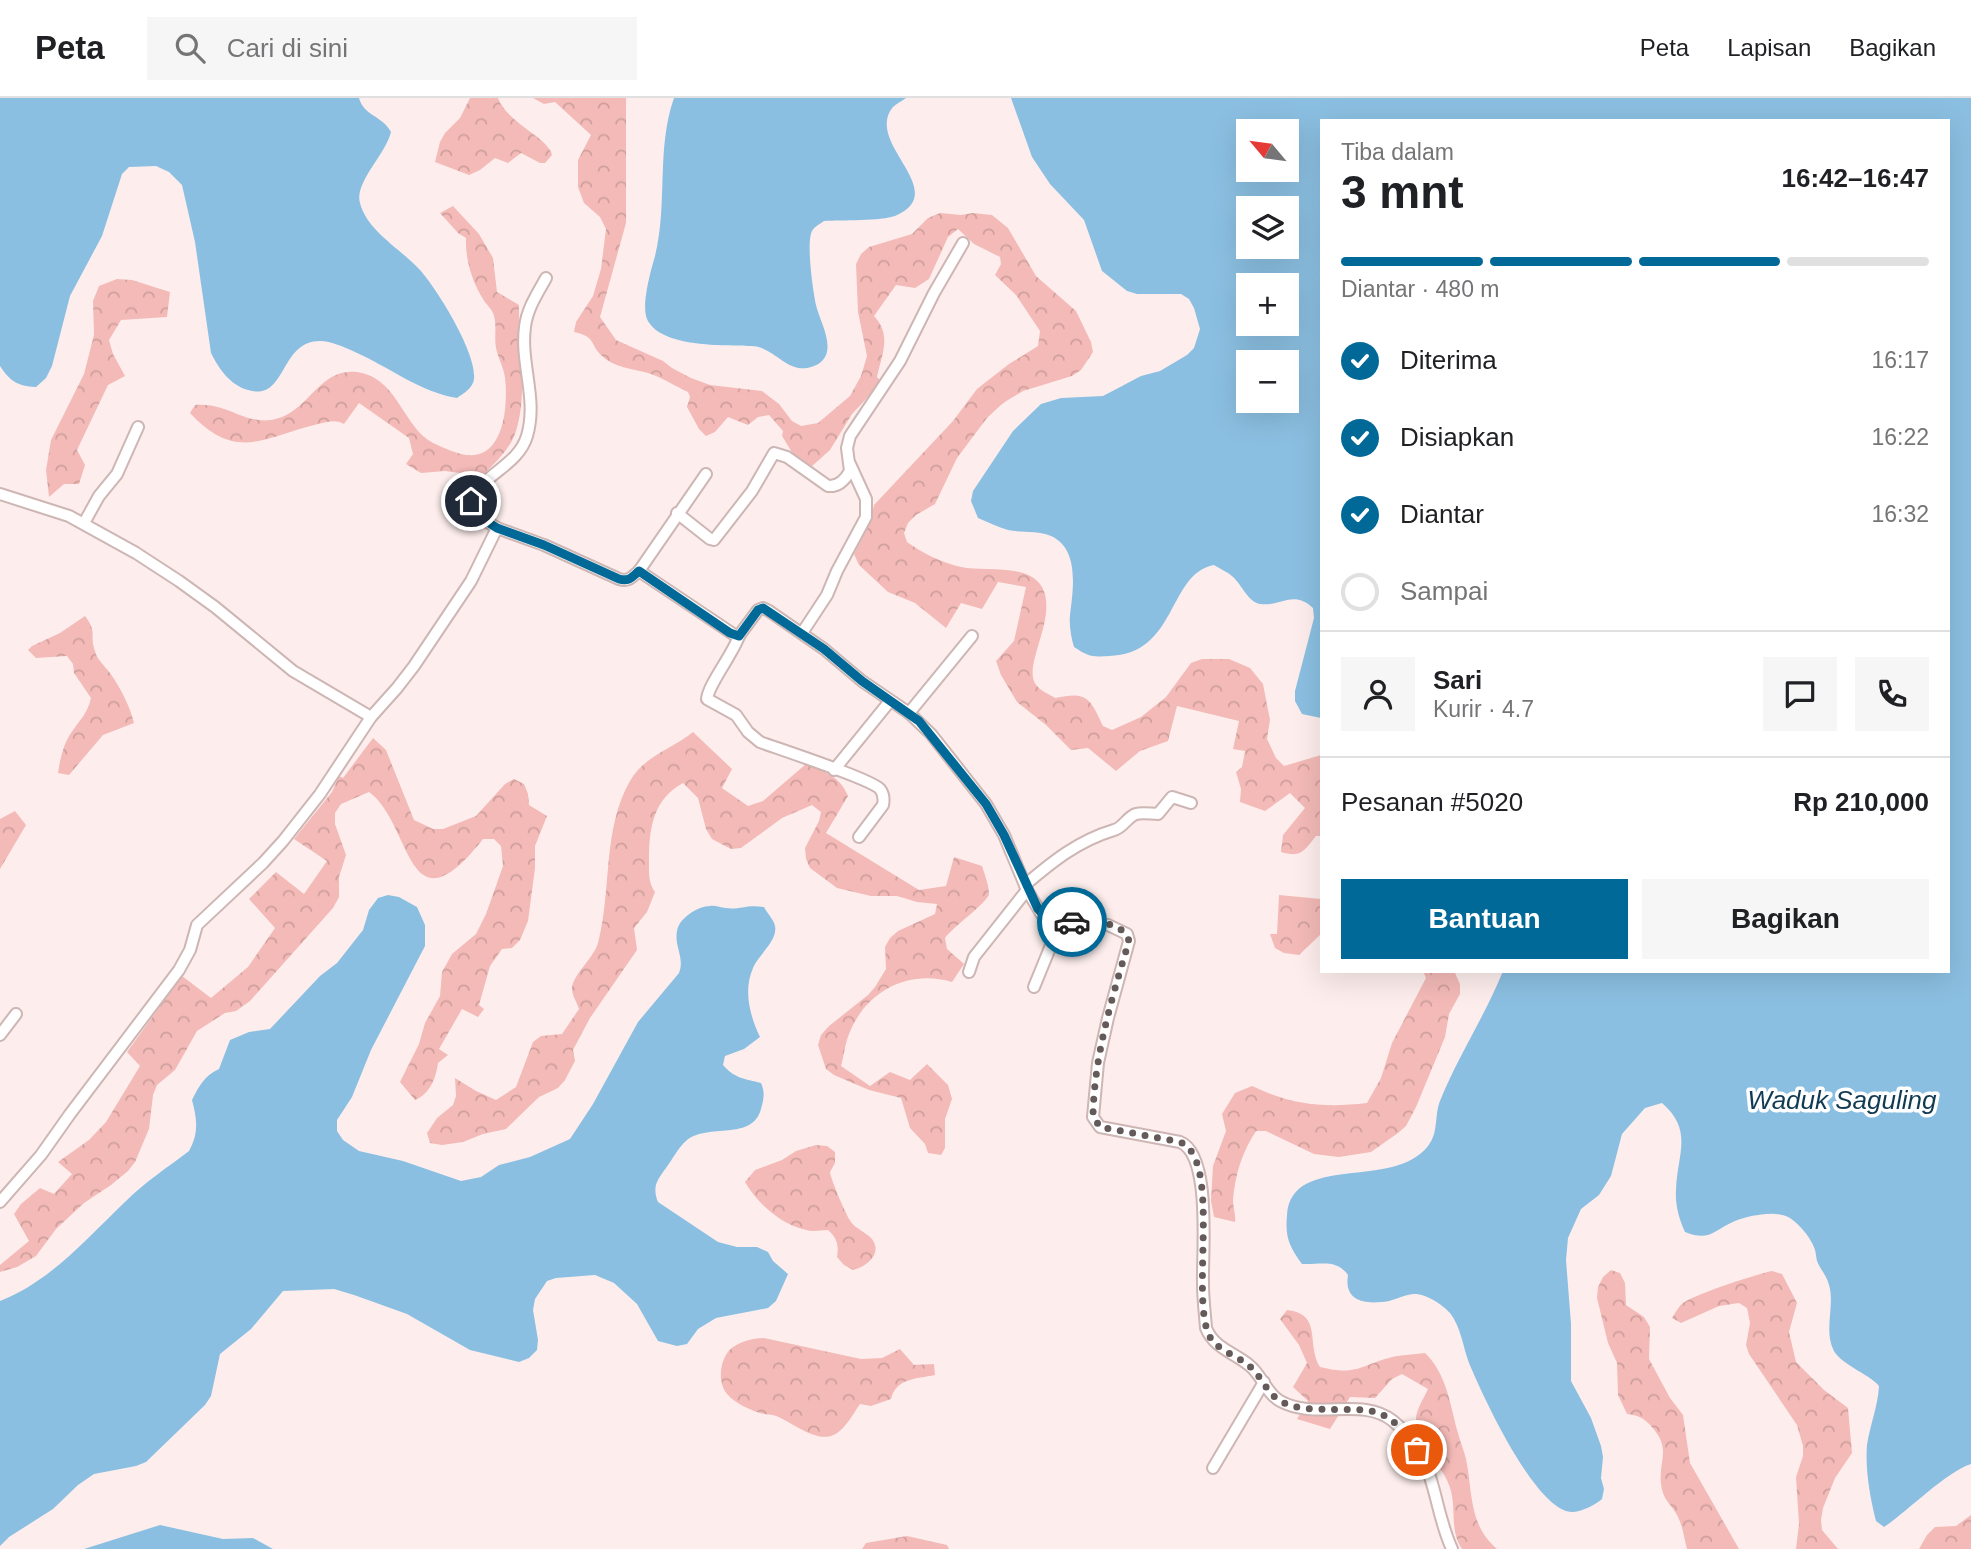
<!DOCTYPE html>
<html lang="id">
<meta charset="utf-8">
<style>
:root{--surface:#fff;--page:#f6f6f6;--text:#202124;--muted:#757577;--line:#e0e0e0;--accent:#006997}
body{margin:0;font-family:Helvetica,sans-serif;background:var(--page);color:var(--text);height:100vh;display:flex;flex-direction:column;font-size:26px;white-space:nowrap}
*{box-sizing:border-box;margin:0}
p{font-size:23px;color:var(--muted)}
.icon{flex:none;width:38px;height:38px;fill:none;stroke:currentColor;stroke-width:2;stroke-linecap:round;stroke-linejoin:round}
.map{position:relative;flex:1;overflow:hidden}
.side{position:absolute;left:1320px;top:21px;width:630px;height:854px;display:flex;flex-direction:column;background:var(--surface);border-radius:0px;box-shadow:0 7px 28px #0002}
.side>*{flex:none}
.needle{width:46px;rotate:299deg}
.tools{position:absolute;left:1236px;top:21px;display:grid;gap:14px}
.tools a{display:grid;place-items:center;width:63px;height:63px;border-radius:0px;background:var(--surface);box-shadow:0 7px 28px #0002;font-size:35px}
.pin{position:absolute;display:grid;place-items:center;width:60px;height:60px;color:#fff;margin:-30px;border:4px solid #fff;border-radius:50%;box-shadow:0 2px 7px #0007}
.courier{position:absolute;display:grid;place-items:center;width:70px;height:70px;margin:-35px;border:5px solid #006997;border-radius:50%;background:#fff;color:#222;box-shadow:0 2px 9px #0007}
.head em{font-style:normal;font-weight:700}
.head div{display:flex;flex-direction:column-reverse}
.head{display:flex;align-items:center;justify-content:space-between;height:119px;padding:0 21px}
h1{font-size:46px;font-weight:700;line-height:52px}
.bar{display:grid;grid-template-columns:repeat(4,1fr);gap:10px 7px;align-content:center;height:84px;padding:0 21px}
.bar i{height:9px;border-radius:5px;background:var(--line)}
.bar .active{background:var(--accent)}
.bar p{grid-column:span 4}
.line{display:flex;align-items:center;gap:18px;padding:0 21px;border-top:2px solid var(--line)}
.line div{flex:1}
.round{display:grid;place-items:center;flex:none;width:74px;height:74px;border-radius:0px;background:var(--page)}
ol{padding:0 21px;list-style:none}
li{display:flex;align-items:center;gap:21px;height:77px}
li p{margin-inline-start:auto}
li .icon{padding:7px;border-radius:50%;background:var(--accent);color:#fff;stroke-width:4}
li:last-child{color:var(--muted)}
li i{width:38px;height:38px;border:4px solid var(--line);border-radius:50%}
.action{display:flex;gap:14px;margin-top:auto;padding:14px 21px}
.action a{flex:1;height:80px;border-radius:0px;background:var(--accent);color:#fff;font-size:28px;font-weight:700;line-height:80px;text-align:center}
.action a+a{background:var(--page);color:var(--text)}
header{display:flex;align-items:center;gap:42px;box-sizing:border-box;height:98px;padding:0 35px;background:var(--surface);border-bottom:2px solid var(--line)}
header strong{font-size:33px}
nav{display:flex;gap:38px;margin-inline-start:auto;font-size:24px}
.search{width:490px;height:63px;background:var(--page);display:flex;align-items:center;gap:18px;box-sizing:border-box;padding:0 24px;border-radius:0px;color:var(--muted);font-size:26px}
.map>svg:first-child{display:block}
.forest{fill:url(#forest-crowns)}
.water{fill:#8bbfe1;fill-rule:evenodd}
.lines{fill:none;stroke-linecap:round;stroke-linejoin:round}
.street-casing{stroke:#cdb6b4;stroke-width:14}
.street{stroke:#fff;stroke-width:10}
.done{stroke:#645a59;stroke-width:7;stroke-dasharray:0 12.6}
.route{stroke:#006997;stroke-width:9}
.labels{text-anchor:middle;stroke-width:7;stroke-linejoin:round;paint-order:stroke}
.water-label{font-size:26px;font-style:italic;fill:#113b53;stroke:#fff}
</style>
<header>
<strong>Peta</strong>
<div class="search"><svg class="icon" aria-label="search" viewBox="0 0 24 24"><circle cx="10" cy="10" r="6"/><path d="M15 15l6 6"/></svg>Cari di sini</div>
<nav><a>Peta</a><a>Lapisan</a><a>Bagikan</a></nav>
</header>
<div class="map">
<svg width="1971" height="1451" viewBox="0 0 1971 1451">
<defs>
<pattern id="forest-crowns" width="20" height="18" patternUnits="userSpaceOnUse" patternTransform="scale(1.75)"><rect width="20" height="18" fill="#f3bab7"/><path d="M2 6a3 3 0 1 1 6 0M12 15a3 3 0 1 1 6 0" fill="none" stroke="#cf9f9c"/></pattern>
</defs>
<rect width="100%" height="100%" fill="#fdeeed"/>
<g class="forest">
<path d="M470 0H498C507 25 549 40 552 57L545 65H540L521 55 508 65 495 60 480 72 469 77 435 64 440 44 445 35 460 20Z"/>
<path d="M533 0H626V125L600 219 616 242 663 263 672 270 691 280 710 287 762 293 779 306 792 323 801 328 818 325 850 298 861 278 867 258 858 214 856 166 861 156 869 149 912 136 928 120 940 115 961 117 973 115 992 117 1008 130 1036 178 1076 213 1091 244 1093 254 1081 272 1072 278 1023 293 1003 305 987 320 957 360 935 406 916 417 908 425 904 435 907 444C922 455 943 465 961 469 985 474 1028 465 1042 489 1059 520 1020 570 1037 588 1041 593 1049 596 1055 600 1087 593 1090 600 1103 628L1112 632 1141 619 1166 599 1191 565 1202 561H1229L1250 570 1263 586 1270 622 1267 641 1276 660 1284 668 1321 657V738H1316C1304 753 1301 760 1281 754L1283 737 1305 710 1290 695 1265 713 1240 704 1241 691 1236 674 1242 669 1245 653 1233 651 1239 623 1177 608 1168 643 1140 653 1116 673 1088 650 1071 652 1046 627 1017 604 1001 577 996 563 1014 543 1026 489 998 484 982 511 961 505 946 530 915 505 888 494 859 467 854 456 870 425 874 407 953 323 977 291 1009 266 1038 248 1040 233 1016 197 995 177 1001 166 1000 159 974 146 958 131 948 139 929 181 915 190 896 187 874 218C892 237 882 256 877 279L882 284 852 316 830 352 811 369 793 356 782 338 783 333 769 317 758 319 748 327 728 319 715 334 706 338 699 331 687 309 690 299 688 294C675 288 661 279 648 275 633 271 613 269 602 258 589 246 597 239 574 234L576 224 593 198 601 171 606 131 600 119 584 105 578 89V62L591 37 555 4 544 6Z"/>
<path d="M453 108 479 136 493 160 497 194 519 207C518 249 529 295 515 336 509 352 494 366 482 378L445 373 421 375 406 366 413 356 409 340 359 305 344 326C335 321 328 324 318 326 263 339 237 365 190 315L195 307C231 304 248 332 282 319 312 307 323 266 362 275 398 283 404 330 433 345 444 350 462 359 474 357 505 354 508 304 505 280 504 270 498 260 496 250 494 239 497 229 494 218 492 210 487 208 483 201 472 184 465 160 466 140L458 135 440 115Z"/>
<polygon points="117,181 132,182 170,194 167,219 121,222 109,242 113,256 125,278 108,287 77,352 85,367 79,386 64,386 49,399 46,372 51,342 84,276 94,237 93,203 99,188"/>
<path d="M85 518C98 535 89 537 95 553 97 562 105 568 110 575 120 589 130 608 134 625L103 637 69 677 58 675C60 662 63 647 71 635 79 623 88 615 91 600L74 575 73 566 67 558 36 560 28 552 32 548 60 535Z"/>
<path d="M693 634 732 671 722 690 748 708 763 703 806 666C824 673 840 678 848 698L826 735 919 792 946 788 954 759 982 768C985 777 989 788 989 796 988 804 953 829 945 840L947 851 964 866 952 884C908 871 866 893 849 936 845 946 844 957 841 968L870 988 890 974 910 982 927 966 948 987 952 1001 945 1021V1050L941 1057 928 1055 925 1046 910 1030 901 1000 869 992 834 977 826 971 818 947 821 937 829 928 868 897 875 889 886 871 885 849 890 840 898 833 935 816 937 806 917 804 897 798H871L837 790 810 770 806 761 805 750 819 723 821 714 812 707 782 720 741 750 731 751 712 741 706 731 698 700 683 685C653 701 649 731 649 762 649 775 648 784 655 794L647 814 634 830 637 852 590 920 573 952 575 963 565 982 558 990 539 999 506 1031 483 1036 463 1044 442 1047 430 1045 427 1035 437 1020 453 1007 456 998 455 980 476 993 496 1002 516 989 533 944 541 938 562 936 579 911C577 905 572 897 572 891 572 877 594 860 598 845 612 792 602 732 630 683 644 658 672 651 693 634Z"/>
<path d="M373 640 386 652 414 722 433 731H443L476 718 505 686 514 681 524 686 528 696 529 707 547 718 535 748V770L528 823 520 842 512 850 502 851 490 868 479 907 484 911 478 919 462 911 439 951 448 957 438 965C436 980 430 996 415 1002L400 984 419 946 425 925 440 898 442 874 452 856 476 836 486 816 503 768 501 748 494 741H483C406 839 413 726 369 694L341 706 335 715V726L346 757 339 779V799L333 810 250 903 236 913 225 915 197 933 175 972 157 987 153 997 149 1031 135 1064 128 1073 111 1087 84 1105 56 1131 36 1158 17 1169 0 1174V1167L29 1143 14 1116 21 1106 40 1090 54 1096 72 1076 58 1064 89 1042 106 1024 140 968 127 954 182 878 211 900 248 869 275 830 249 801 276 774 304 796 327 763 294 741 332 694 339 678 343 680Z"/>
<polygon points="15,713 26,727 0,771 0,721"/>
<polygon points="1279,797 1321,801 1321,836 1299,857 1284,855 1275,850 1270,836 1277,836"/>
<path d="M1423 873H1454L1460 886V896L1449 916 1445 939 1416 1009 1406 1028 1398 1035 1371 1054 1339 1059 1314 1056 1266 1033H1256C1242 1054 1235 1077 1233 1102 1233 1110 1236 1117 1235 1124L1214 1119 1211 1103 1213 1068 1226 1033 1222 1016 1235 995 1252 988C1292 1007 1323 1010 1367 1005L1381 980 1392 945 1426 880Z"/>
<path d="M816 1047 827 1048 835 1054V1065L830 1074C831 1082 846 1117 851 1124 856 1131 866 1134 872 1141 883 1156 866 1169 853 1172L844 1167 837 1159C839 1147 837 1140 828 1132 821 1132 813 1134 806 1132 781 1127 757 1105 745 1084L755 1072 782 1062 796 1053Z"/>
<path d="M1611 1172 1620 1175 1625 1185 1626 1207 1644 1219 1650 1229 1649 1261 1670 1300 1683 1317 1690 1365 1739 1451H1687C1684 1440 1683 1429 1678 1419 1674 1410 1666 1404 1663 1395 1654 1365 1675 1354 1651 1328 1644 1320 1638 1317 1627 1316L1618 1297 1617 1265 1608 1245 1597 1200 1598 1189 1603 1179Z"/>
<path d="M1772 1173 1782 1176 1797 1205 1789 1234 1796 1264 1824 1292 1848 1310 1852 1355 1835 1380 1823 1410 1821 1422 1822 1432 1838 1451H1796L1799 1426 1796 1379 1803 1358V1348L1797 1327 1749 1256 1746 1247 1750 1225 1747 1210 1739 1205 1719 1208 1681 1225 1672 1220C1675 1216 1678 1209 1682 1206 1692 1197 1757 1176 1772 1173Z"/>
<path d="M1287 1212C1323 1216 1306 1246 1320 1269 1360 1279 1362 1265 1397 1258 1406 1257 1416 1256 1425 1255 1447 1276 1450 1307 1458 1335 1460 1344 1464 1352 1466 1361 1473 1394 1468 1426 1497 1451H1462C1450 1434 1456 1413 1451 1393 1445 1367 1416 1350 1416 1321 1416 1312 1424 1300 1428 1291L1402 1276 1392 1281 1375 1300 1350 1299 1330 1331 1297 1321 1308 1303 1293 1289 1307 1265 1299 1247 1280 1221Z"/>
<path d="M764 1240 861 1261 882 1260 900 1251 914 1267 934 1266 935 1277C916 1281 896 1280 891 1301L871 1308 860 1306C853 1316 844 1334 831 1338 813 1343 792 1324 776 1318 771 1316 766 1317 760 1315 750 1312 735 1305 728 1297 716 1285 720 1258 733 1249 742 1243 754 1240 764 1240Z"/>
<polygon points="1971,1417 1971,1451 1919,1451 1927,1437 1935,1429 1956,1428"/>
<polygon points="907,1438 947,1447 949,1451 862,1451 866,1445"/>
</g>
<g class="water">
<path d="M0 0H359C364 18 383 18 391 34 386 56 354 85 360 105 367 133 401 151 420 172 437 191 477 255 474 281 473 290 464 295 457 300 420 294 389 269 355 254 344 249 331 243 320 243 279 243 287 304 248 292 230 287 219 271 211 255L195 144 182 87 169 74 156 68 129 69 122 76 102 138 70 198 52 268 46 280 36 289C17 288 10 283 0 268Z"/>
<path d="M674 0H906C902 3 896 6 893 9 863 45 953 93 895 118 882 123 841 122 824 123 820 126 815 128 812 133 806 145 813 192 816 207 820 225 841 257 814 268 788 279 775 248 751 248 725 247 660 250 647 221 641 207 651 172 655 158 668 106 656 51 674 0Z"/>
<path d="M1011 0H1971V1366C1946 1374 1908 1413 1884 1429L1876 1423C1870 1400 1865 1371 1867 1347 1870 1327 1878 1308 1879 1288 1868 1275 1839 1266 1833 1251 1824 1231 1835 1207 1829 1187 1827 1178 1820 1171 1817 1163 1816 1159 1816 1155 1815 1152 1812 1141 1798 1124 1788 1119 1775 1112 1747 1118 1735 1123 1714 1132 1710 1144 1685 1134 1679 1121 1675 1107 1676 1092 1677 1056 1694 1033 1662 1005L1645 1010 1622 1036 1611 1078 1599 1097 1581 1111 1568 1140 1566 1162 1571 1226V1283L1591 1320 1601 1348 1603 1359 1601 1380 1604 1391 1602 1401C1595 1407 1583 1413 1573 1414 1536 1415 1482 1296 1469 1265 1463 1249 1461 1229 1450 1215 1442 1206 1425 1195 1413 1196 1402 1197 1392 1204 1381 1204 1361 1206 1344 1201 1348 1177 1336 1160 1320 1167 1302 1166 1289 1148 1285 1139 1287 1117 1292 1054 1393 1093 1428 1048 1439 1034 1434 1018 1440 1003 1458 958 1485 918 1503 873H1948V23H1321V620L1302 616 1295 603V593L1314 520 1313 510C1293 491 1281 509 1260 506 1248 504 1242 487 1233 479 1228 474 1220 471 1214 467 1167 476 1178 556 1109 558 1092 559 1089 559 1074 549 1071 539 1069 527 1070 517 1073 492 1080 451 1051 438 1038 432 1022 435 1008 432 998 429 988 424 978 420L971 403 973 393 1013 333 1041 306 1061 300 1103 298 1141 278 1160 273 1187 257 1194 250 1200 231 1194 210 1189 201 1181 196H1137L1127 193 1102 173 1084 122 1050 86 1032 59ZM1248 33H1286V72H1248ZM1248 110H1286V149H1248ZM1286 187V226H1248V187ZM1248 264H1286V303H1248Z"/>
<path d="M388 797 399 799 417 809 425 827V848L371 952 352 999 337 1022V1033L343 1042 359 1053 403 1063 461 1083 481 1079 499 1067 530 1059 570 1041 593 1006 638 924 679 875C685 860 674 848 677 833 679 820 698 808 710 808 716 807 720 810 726 810 739 812 747 806 764 809 767 815 774 822 775 828 778 843 758 857 753 870 743 893 750 918 760 939L744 951 725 958 723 967C734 980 745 981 761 985 765 994 764 1000 761 1011 752 1044 708 1024 686 1043 678 1050 672 1062 666 1070 657 1082 652 1089 658 1104L718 1144 737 1149H757L768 1154 773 1163 788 1176 776 1203 768 1210 716 1220 698 1231 687 1246 677 1248 658 1243 637 1206 614 1185 595 1177 556 1180 547 1183 535 1201 533 1212 538 1242 537 1252 529 1260 519 1264 470 1252 407 1216 354 1197 334 1191 283 1193 251 1231 220 1256 211 1298 205 1307 146 1364 136 1368 94 1376 78 1387 53 1411 9 1439 0 1448V1203C51 1183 87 1140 126 1103 145 1084 168 1069 189 1053 199 1035 197 1021 192 1002 199 988 204 978 219 971L230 942 249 934 270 931 320 878 337 865 363 832 369 812 378 800Z"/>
<polygon points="160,1427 223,1441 253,1440 273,1451 84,1451"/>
</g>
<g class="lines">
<g class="street-casing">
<g id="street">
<polyline points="0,396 69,418 136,455 179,483 215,509 293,573 371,619"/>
<path d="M677 415 710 441 714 442 752 393 774 355 787 359 828 388C838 389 845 382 850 373L847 350 850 338 900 263 934 195 963 145"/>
<polyline points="84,425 99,398 117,376 138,329"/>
<path d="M497 430 475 416 471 403C482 376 518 368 527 338 538 301 520 265 525 229 527 211 537 196 546 180"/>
<polyline points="639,473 706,376"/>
<polyline points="802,535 827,497 837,473 866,419 866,401 850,366"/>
<path d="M739 538C733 556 708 587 707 601L736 617 748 634 760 644C779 651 871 681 880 691 884 696 884 702 883 707L859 739"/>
<polyline points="909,615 972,538"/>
<polyline points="834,672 890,603"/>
<path d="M1025 787C1053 763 1078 743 1114 732 1123 730 1127 719 1136 716 1143 714 1151 716 1158 716L1172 699 1191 705"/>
<polyline points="969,874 974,859 1027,792"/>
<polyline points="1034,889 1061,823"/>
<polyline points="0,937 16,916"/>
<path d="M0 1104 41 1057 70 1016 179 872 190 852 197 827 263 765 283 743 320 696 371 619 397 590 414 568 471 483 497 430 544 447 619 481C629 484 632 479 639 473L733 536 739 538 741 535 758 512 763 510 769 513 824 551 862 583 909 615 931 636 986 706 1004 737 1027 792 1042 817 1061 823 1108 827 1127 836 1129 843 1108 920 1098 965 1093 1019 1100 1029 1180 1044C1212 1057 1202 1156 1203 1186 1203 1201 1205 1216 1206 1230 1214 1250 1233 1254 1249 1267 1262 1277 1266 1295 1280 1303 1316 1323 1362 1298 1393 1323 1438 1358 1431 1406 1452 1451"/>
<polyline points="1213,1370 1264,1284"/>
</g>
</g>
<use href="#street" class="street"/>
</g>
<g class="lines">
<path class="done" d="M1072 824C1091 825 1122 821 1129 843 1112 899 1094 959 1093 1018L1100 1029 1180 1044C1223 1061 1189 1202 1210 1239 1216 1251 1237 1258 1248 1267 1261 1277 1266 1294 1280 1303 1291 1309 1304 1311 1316 1311 1369 1314 1383 1301 1417 1352"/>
<path class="route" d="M471 403 475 416 497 430 544 447 619 481C629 484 632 479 639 473L730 535 739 538 758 512 763 510 824 551 862 583 919 623 986 706 1004 737 1038 811C1047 822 1059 823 1072 824"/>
</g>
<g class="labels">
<g class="water-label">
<text x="1842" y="1011">Waduk Saguling</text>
</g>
</g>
</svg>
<div class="tools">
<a><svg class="needle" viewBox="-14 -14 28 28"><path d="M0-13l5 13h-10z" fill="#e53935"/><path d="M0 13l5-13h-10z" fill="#757577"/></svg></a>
<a><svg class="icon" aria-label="layers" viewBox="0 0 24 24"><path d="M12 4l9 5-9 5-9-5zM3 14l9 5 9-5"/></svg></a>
<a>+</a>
<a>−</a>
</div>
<div class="pin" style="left:1417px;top:1352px;background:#ea580c"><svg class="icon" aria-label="bag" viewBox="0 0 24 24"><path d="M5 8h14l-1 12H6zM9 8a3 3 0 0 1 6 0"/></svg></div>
<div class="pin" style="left:471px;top:403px;background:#1f2937"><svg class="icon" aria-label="home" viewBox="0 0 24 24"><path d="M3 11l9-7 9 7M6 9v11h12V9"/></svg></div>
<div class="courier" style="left:1072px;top:824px"><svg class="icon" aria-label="car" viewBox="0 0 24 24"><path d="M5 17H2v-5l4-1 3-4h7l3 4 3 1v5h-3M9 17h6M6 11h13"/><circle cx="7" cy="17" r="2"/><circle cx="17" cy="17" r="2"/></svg></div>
<section class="side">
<div class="head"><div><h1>3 mnt</h1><p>Tiba dalam</p></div><em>16:42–16:47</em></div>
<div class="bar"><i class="active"></i><i class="active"></i><i class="active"></i><i></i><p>Diantar · 480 m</p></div>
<ol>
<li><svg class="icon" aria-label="check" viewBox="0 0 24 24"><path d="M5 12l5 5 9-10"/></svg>Diterima<p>16:17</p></li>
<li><svg class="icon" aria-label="check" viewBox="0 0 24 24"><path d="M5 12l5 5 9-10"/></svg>Disiapkan<p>16:22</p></li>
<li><svg class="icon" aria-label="check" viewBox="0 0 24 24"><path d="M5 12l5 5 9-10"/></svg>Diantar<p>16:32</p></li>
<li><i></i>Sampai</li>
</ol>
<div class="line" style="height:126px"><a class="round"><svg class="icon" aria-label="person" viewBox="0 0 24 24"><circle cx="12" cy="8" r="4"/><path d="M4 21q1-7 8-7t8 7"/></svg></a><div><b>Sari</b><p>Kurir · 4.7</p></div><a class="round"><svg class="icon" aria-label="chat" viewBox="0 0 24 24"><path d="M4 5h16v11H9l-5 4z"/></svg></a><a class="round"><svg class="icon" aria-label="phone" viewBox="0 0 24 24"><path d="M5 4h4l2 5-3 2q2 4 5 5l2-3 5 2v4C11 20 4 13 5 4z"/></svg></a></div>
<div class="line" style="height:91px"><div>Pesanan #5020</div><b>Rp 210,000</b></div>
<div class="action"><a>Bantuan</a><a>Bagikan</a></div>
</section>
</div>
